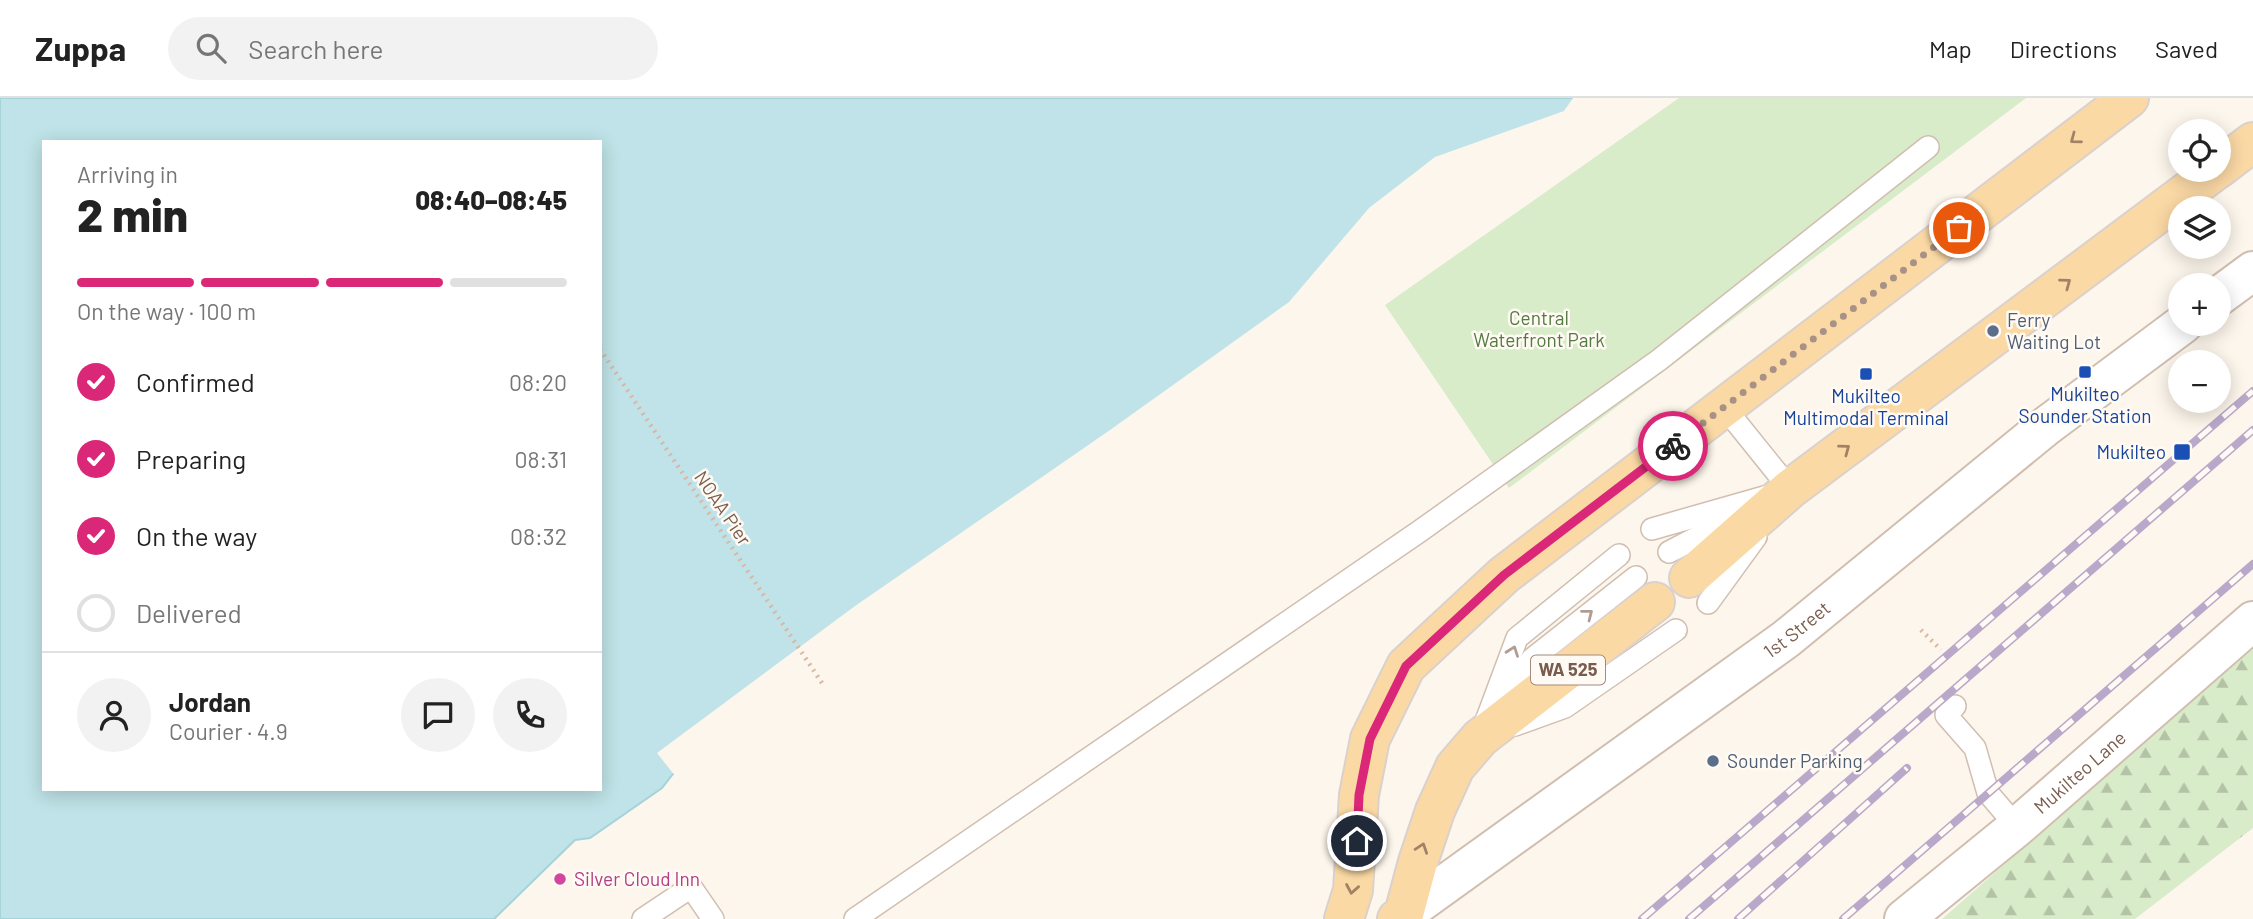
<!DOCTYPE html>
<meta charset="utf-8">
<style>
:root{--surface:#fff;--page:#f2f2f2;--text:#222;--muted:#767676;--line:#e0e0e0;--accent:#db2777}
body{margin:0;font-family:Barlow,sans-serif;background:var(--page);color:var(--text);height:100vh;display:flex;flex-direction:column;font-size:26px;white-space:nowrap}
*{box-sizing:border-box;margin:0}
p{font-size:23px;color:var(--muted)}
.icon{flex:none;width:38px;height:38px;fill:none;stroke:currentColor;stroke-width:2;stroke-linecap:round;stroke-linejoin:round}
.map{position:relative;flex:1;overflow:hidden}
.details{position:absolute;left:42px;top:42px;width:560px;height:651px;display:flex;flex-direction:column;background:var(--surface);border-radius:0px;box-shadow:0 4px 18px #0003}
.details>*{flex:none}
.fabs{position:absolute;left:2168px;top:21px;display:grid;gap:14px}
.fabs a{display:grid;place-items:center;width:63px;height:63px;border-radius:50%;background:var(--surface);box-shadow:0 4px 18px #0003;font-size:35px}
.pin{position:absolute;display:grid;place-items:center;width:60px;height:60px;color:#fff;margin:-30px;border:4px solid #fff;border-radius:50%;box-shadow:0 2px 7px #0007}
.courier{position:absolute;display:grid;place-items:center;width:70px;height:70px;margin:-35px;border:5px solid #db2777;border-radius:50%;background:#fff;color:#222;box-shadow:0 2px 9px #0007}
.head em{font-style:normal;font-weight:800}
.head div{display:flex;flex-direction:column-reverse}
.head{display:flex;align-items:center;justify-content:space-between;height:119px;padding:0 35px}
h1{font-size:46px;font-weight:800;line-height:52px}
.bar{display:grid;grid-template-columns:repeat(4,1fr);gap:10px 7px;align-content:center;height:84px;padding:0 35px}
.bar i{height:9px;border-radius:5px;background:var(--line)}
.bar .on{background:var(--accent)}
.bar p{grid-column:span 4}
.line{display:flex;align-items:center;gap:18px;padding:0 35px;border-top:2px solid var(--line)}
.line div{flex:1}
.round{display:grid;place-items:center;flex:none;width:74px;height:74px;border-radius:37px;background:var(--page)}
ol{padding:0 35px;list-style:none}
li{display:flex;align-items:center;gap:21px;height:77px}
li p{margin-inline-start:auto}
li .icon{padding:7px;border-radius:50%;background:var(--accent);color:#fff;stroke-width:4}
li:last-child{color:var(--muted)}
li i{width:38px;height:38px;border:4px solid var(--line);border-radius:50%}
header{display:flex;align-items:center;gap:42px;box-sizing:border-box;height:98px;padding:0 35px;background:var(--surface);border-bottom:2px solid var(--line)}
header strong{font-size:33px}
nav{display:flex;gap:38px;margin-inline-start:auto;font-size:24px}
.search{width:490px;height:63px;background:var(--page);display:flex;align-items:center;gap:18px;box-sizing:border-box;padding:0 24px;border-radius:38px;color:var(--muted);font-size:26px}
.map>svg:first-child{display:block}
.green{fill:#d8ecc9}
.forest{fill:url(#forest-firs)}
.water{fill:#bfe3e8;stroke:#a5d3da;stroke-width:2;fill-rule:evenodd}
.pier{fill:#fdf6ec}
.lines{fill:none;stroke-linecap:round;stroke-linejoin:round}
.service-casing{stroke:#d1beb0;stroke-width:24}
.minor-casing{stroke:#d1beb0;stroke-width:42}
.primary-casing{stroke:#dad1cd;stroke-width:42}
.path{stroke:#d9b8a5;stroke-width:4.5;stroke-dasharray:2 5;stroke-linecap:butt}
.service{stroke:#fff;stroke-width:21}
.minor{stroke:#fff;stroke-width:38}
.primary{stroke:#fbd9a5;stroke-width:38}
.rail-casing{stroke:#b9a8c9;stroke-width:8}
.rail{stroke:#fffaf3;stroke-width:5;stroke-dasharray:16;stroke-linecap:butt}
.path-bridge{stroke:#d9b8a5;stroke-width:4.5;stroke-dasharray:2 5;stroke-linecap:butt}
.oneway{stroke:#a18267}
.oneway2{stroke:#af9d94}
.done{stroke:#a89285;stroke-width:7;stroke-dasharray:0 12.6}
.route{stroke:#db2777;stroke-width:9}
.service-dot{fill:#5c6f8a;stroke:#fffaf3;stroke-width:2.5}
.transit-dot{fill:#1a4fb4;stroke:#fffaf3;stroke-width:2.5}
.hotel-dot{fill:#d1479c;stroke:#fffaf3;stroke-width:2.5}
.labels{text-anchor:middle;stroke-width:5;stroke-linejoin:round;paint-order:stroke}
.shield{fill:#fffaf3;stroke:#a28b7f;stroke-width:2}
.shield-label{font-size:18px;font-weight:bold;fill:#7a5c4d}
.park-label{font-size:19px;fill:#537a41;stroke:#fffaf3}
.service-label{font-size:19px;fill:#4e5e75;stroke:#fffaf3;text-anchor:start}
.transit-label{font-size:19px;fill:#164399;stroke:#fffaf3}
.street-label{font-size:19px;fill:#7a5c4d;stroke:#fffaf3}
.hotel-label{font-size:19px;fill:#b23c85;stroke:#fffaf3;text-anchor:start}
</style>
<header>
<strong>Zuppa</strong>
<div class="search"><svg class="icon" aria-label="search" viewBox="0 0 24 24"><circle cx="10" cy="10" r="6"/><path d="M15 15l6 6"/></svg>Search here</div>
<nav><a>Map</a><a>Directions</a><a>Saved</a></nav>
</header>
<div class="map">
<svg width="2253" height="821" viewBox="0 0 2253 821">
<defs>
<pattern id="forest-firs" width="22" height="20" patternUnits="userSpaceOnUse" patternTransform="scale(1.75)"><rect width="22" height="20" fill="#d8ecc9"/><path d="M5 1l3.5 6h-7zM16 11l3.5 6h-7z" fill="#b4c2a5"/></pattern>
</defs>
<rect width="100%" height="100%" fill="#fdf6ec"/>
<polygon class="green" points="1679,0 2026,0 1509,390 1385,207"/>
<polygon class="forest" points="2253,548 2253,730 2135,821 1942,821"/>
<path class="water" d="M0 0H1654L1113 341 818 546 684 673 673 676 662 690 590 740 575 742 494 821H0ZM44 44H600V691H44Z"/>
<polygon class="pier" points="1573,0 1657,0 1115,344 820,549 685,677 676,679 657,655 855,508 1110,332 1289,204 1369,110 1435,59 1564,13"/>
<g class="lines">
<g class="service-casing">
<g id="service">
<polyline points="1724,309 1790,391"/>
<polyline points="1652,431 1771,397"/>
<polyline points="1669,454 1744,415"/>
<polyline points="1708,505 1756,439"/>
<polyline points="1955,608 1946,617 1975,650 1988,695 2017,729"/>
<polyline points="1501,609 1532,561 1636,479"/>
<polyline points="1515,627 1565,609 1676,532"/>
<polyline points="1483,631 1517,540 1619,457"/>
<polyline points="643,821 691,789 713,821"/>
<polyline points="855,821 1420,433 1659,262 1928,49"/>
</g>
</g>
<g class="minor-casing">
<g id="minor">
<polyline points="2219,198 2253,173"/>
<path id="s1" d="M1404 816 1786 541 2045 329 2183 226"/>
<path id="s2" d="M1904 821 2017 729 2253 523"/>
</g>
</g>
<g class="primary-casing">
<g id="primary">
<polyline points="2219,70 2253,44"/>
<polyline points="1689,480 1790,391 2216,72"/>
<polyline points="1344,821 1353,792 1359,697 1370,641 1406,568 1504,477 2129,0"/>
<polyline points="1397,821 1404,816 1418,764 1435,713 1455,669 1480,640 1655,504"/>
</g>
</g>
<g class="path">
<polyline points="600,251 822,585"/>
<polyline points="1921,532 1941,552"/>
</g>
<use href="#service" class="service"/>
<use href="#minor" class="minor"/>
<use href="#primary" class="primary"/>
<g class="rail-casing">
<g id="rail">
<polyline points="1642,821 2253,293"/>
<polyline points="1689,821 2253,332"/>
<polyline points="1738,821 1907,670"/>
<polyline points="1843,821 2253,466"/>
</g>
</g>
<use href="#rail" class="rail"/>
<polyline class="path-bridge" points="2106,360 2110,365"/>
</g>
<defs><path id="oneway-chevron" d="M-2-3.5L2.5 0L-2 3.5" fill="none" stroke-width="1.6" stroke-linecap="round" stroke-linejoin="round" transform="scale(1.75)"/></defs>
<g class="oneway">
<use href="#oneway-chevron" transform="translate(2075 41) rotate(143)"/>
<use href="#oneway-chevron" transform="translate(2066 185) rotate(-37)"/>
<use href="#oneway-chevron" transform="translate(1845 351) rotate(-37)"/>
<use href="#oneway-chevron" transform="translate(1422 750) rotate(-71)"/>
<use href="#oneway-chevron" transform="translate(1352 791) rotate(100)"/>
</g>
<g class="oneway2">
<use href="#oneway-chevron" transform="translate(1588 516) rotate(-38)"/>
<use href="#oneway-chevron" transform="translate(1513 553) rotate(-70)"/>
</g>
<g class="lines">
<polyline class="done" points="1673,348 1959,130"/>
<polyline class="route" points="1357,743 1359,697 1370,641 1406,568 1504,477 1673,348"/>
</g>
<g class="service-dot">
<circle cx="1993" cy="233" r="7"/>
<circle cx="1713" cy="663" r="7"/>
</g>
<g class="transit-dot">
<rect x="2078" y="267" width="14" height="14" rx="3.5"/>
<rect x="1859" y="269" width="14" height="14" rx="3.5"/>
<rect x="2173" y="345" width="18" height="18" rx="3.5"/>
</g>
<circle class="hotel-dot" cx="560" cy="781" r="7"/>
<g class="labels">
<rect class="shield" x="1531" y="557.5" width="74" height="29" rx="5"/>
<g class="shield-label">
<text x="1568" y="578">WA 525</text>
</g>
<g class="park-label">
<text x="1539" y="227">Central<tspan x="1539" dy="22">Waterfront Park</tspan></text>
</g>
<g class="service-label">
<text x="2007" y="229">Ferry<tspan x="2007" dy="22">Waiting Lot</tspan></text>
<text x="1727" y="670">Sounder Parking</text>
</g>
<g class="transit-label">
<text x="2085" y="303">Mukilteo<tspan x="2085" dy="22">Sounder Station</tspan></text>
<text x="1866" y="305">Mukilteo<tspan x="1866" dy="22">Multimodal Terminal</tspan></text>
<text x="2166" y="361" text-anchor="end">Mukilteo</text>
</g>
<g class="street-label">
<text transform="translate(723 410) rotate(56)" y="7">NOAA Pier</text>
<text dy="7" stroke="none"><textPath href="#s1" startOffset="485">1st Street</textPath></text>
<text dy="7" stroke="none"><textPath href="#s2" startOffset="229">Mukilteo Lane</textPath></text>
</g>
<g class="hotel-label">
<text x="574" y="788">Silver Cloud Inn</text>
</g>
</g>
</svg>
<div class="fabs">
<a><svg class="icon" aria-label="locate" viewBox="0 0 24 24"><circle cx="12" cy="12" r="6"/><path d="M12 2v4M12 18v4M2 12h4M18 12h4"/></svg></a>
<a><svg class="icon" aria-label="layers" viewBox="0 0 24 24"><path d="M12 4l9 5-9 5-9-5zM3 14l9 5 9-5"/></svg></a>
<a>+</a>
<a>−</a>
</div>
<div class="pin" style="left:1959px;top:130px;background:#ea580c"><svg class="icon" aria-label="bag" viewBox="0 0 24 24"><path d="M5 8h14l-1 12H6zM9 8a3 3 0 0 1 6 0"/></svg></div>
<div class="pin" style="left:1357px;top:743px;background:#1f2937"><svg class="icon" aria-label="home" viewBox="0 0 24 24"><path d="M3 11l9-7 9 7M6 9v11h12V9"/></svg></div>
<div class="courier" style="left:1673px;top:348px"><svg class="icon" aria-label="bike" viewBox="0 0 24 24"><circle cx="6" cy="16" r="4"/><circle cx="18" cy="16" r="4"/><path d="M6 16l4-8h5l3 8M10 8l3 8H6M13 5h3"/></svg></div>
<section class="details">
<div class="head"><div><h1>2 min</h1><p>Arriving in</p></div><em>08:40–08:45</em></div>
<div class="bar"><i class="on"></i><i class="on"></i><i class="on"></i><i></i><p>On the way · 100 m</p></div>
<ol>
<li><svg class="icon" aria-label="check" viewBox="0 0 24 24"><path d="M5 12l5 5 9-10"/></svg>Confirmed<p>08:20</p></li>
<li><svg class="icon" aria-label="check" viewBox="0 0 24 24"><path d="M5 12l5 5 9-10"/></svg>Preparing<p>08:31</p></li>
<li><svg class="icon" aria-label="check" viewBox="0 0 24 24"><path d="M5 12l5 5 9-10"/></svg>On the way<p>08:32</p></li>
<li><i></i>Delivered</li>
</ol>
<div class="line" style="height:126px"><a class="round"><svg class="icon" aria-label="person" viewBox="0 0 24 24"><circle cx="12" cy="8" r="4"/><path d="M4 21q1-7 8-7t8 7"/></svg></a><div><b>Jordan</b><p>Courier · 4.9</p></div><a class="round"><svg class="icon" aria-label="chat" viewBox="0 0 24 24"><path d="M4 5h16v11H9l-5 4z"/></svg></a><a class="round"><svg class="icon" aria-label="phone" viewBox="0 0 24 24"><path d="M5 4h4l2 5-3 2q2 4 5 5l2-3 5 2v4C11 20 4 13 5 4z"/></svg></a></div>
</section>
</div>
